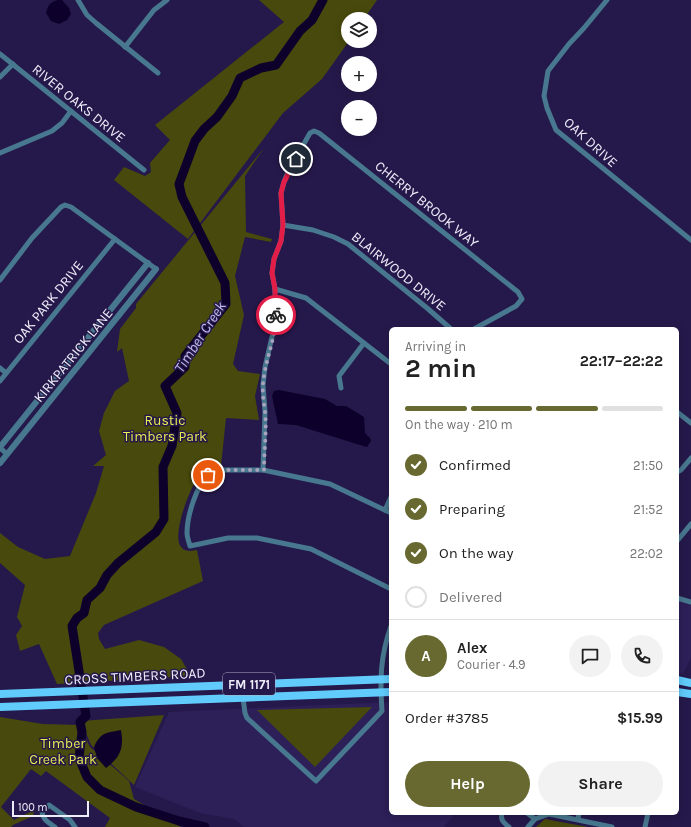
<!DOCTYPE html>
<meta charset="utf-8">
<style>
:root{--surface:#fff;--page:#f2f2f2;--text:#222;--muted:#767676;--line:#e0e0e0;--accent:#686931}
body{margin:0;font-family:Karla,sans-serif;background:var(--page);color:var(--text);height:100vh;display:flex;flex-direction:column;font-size:15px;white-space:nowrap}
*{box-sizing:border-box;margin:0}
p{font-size:13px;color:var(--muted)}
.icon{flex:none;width:22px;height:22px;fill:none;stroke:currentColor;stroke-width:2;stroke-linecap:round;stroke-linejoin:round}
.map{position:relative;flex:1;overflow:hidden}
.side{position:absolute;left:389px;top:327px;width:290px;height:488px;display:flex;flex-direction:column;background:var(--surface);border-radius:6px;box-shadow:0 2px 10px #0003}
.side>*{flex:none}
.controls{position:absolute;left:341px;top:12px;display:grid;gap:8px}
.controls a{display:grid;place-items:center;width:36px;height:36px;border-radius:50%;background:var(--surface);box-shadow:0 2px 10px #0003;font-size:20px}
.scale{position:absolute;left:12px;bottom:10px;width:77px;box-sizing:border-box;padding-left:4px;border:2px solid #eeedfa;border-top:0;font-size:11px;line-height:14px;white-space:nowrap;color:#eeedfa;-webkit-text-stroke:3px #25194b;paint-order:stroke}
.pin{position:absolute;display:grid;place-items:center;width:34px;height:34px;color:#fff;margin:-17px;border:2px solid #fff;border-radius:50%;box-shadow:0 1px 4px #0007}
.courier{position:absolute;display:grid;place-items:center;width:40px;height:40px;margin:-20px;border:3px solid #e11d48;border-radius:50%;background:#fff;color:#222;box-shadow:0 1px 5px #0007}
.summary em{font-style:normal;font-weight:700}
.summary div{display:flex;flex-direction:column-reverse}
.summary{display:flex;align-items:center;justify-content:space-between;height:68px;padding:0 16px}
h1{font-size:26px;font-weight:700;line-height:30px}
.bar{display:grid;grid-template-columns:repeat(4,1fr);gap:6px 4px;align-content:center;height:48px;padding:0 16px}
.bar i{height:5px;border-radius:3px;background:var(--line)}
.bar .current{background:var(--accent)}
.bar p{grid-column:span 4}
.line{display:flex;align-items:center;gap:10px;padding:0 16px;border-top:1px solid var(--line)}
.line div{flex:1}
.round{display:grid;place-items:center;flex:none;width:42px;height:42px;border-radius:21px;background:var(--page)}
ol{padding:0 16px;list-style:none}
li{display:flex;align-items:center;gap:12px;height:44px}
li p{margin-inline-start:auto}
li .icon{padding:4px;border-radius:50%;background:var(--accent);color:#fff;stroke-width:4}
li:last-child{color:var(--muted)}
li i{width:22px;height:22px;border:2px solid var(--line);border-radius:50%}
.cta{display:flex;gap:8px;margin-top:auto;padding:8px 16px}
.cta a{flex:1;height:46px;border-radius:24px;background:var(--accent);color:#fff;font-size:16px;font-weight:700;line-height:46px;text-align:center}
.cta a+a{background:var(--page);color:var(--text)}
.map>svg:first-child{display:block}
.built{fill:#2d1f58}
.green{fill:#48490c}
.water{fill:#0d002a}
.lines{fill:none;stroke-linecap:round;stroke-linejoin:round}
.river{stroke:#0d002a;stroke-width:9}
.minor{stroke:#48788f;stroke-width:5}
.tertiary{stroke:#48788f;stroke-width:6}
.primary{stroke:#61ccfc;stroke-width:8}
.done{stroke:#a8a3bd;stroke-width:4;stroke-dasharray:0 7.2}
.route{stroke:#e11d48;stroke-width:5}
.labels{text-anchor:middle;stroke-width:3;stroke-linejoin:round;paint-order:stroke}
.shield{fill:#25194b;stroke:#b2adc6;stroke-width:1}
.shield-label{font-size:13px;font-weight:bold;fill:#eeedfa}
.street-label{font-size:14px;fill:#eeedfa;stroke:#25194b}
.park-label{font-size:14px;fill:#e9ec52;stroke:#25194b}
.water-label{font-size:15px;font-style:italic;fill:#c1bbeb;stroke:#25194b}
</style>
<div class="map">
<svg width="691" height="827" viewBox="0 0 691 827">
<rect width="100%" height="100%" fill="#25194b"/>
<g class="built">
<polygon points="677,600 691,604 691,658 683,674 677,673"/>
<polygon points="391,702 391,813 455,813 444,827 244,827 234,819 200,813 135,787 169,712"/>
</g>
<g class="green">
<polygon points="259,0 377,0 364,19 348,19 349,41 322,79 283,113 188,239 114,180 124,167 145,176 151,172 150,163 170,140 155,125 284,22"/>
<path d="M264 148 245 176 246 232 272 239 271 242 245 237 235 276 244 315 233 364 238 371 260 374 255 396 259 420 226 418 221 466C212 468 206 471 199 477 190 486 170 539 182 548 186 552 192 551 197 550L203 581 104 625 98 633 99 639 105 649 139 640 164 647 181 659 191 676 57 684 39 644 20 651 16 635 22 626 17 617 25 585 0 563V533L18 547 45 559 70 556 96 493 104 466H93L106 455 99 431 104 413 115 391 129 381 122 348 117 352 120 329 136 308V304Z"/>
<polygon points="372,707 315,767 257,710"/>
<polygon points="164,715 134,785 91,745 81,721"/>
<polygon points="0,717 43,724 79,725 90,747 129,781 134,799 181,827 105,827 110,818 46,771 41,776 31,769 1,807 14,820 34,810 33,816 13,825 11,827 0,827"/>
<polygon points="545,819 588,827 536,827"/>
</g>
<g class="water">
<path d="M58 0H62L69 8 71 14 67 20 59 24 51 21 46 13C48 5 50 2 58 0Z"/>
<polygon points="279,390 325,399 337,406 346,406 364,417 365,433 370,438 371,441 367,447 360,445 296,425 278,424 272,396 274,391"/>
<path d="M121 730C124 747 121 757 106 768L97 758 94 747C101 732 106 733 121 730Z"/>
</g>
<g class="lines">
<polyline class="river" points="205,827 179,821 136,807 100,790 87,777 79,758 82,732 80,722 86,716 72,626 77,618 84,613 87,600 100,588 107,575 118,563 156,532 164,519 163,467 172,446 177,413 165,386 185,367 185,356 226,304 225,283 182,197 179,184 195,141 204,129 217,117 232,96 240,78 261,68 276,65 300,31 312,20 323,0"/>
<g class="minor">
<polyline points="78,0 87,15 96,23 158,73"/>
<polyline points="607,0 584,28 569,44 548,71 544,96 547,108 556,130 691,240"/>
<polyline points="125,47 154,10 167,0"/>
<polyline points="0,54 144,170"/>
<polyline points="0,77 13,64"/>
<polyline points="0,153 52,131 62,123 71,111"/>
<polyline points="283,225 313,230 334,237 348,244 427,308 451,329"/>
<polyline points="0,280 32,238 61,207 65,205 71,207 156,269"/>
<polyline points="275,289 306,298 391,364"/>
<polyline points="0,368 6,373"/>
<polyline points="0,381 115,239"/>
<polyline points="341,388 339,376 364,343"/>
<polyline points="677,412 691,423"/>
<polyline points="0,448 7,454"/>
<polyline points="263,470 265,412 263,385 265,367 275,324 275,289 272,273 274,259 281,241 283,225 281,193 284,182 288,172 310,133 314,131 319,133 518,292 522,299 516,306 474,329"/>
<polyline points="677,472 681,470 691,458"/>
<polyline points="385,510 391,497"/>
<path d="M391 513 330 484 263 470H221C217 471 213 472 209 475 196 485 187 517 187 533 187 537 189 542 190 546L228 538H257L311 549 391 589"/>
<polyline points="677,541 691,524"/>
<polyline points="677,598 691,602"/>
<path d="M243 698 245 713 247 718 316 781 382 711C380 680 380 657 391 626"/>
<path d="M502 813C500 820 504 823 509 827"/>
<polyline points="527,813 535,819"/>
<polyline points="578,819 579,813"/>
<path d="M55 827C49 823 43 820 42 812L49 805 70 820 75 827"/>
<polyline points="528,827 535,819 549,814 612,827"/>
<polyline points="645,827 648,813"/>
</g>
<g class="tertiary">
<polyline points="0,447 148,263"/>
<polyline points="0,463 156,269"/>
</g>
<g class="primary">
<polyline points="677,680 691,683"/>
<polyline points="677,692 691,694"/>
<polyline points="0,694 391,679"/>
<polyline points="0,707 391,692"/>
</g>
</g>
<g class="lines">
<path class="done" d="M208 475 215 471 221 470H264C264 451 267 431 265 412 264 402 262 393 263 384 265 360 276 338 276 315"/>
<polyline class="route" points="276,315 275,289 272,273 274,259 281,241 283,225 281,193 284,182 296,159"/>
</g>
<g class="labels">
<rect class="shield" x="223" y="673" width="52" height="22" rx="3"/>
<g class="shield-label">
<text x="249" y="689">FM 1171</text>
</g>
<g class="street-label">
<text transform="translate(79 103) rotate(39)" y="5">RIVER OAKS DRIVE</text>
<text transform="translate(591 142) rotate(42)" y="5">OAK DRIVE</text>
<text transform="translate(427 204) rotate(39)" y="5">CHERRY BROOK WAY</text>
<text transform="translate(399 271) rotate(39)" y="5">BLAIRWOOD DRIVE</text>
<text transform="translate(48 302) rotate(-51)" y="5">OAK PARK DRIVE</text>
<text transform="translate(73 355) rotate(-51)" y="5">KIRKPATRICK LANE</text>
<text transform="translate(135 676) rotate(-3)" y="5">CROSS TIMBERS ROAD</text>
</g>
<g class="park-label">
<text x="165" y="425">Rustic<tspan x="165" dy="16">Timbers Park</tspan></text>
<text x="63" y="748">Timber<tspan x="63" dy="16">Creek Park</tspan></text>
</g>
<g class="water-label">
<text transform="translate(200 337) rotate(-57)" y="5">Timber Creek</text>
</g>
</g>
</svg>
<div class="controls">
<a><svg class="icon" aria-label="layers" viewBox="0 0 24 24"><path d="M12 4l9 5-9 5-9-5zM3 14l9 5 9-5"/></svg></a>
<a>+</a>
<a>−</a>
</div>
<div class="scale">100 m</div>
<div class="pin" style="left:208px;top:475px;background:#ea580c"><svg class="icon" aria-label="bag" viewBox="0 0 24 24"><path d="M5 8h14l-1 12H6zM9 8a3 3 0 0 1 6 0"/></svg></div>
<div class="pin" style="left:296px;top:159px;background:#1f2937"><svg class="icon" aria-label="home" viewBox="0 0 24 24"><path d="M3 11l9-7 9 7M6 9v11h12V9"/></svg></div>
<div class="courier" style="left:276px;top:315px"><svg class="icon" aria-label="bike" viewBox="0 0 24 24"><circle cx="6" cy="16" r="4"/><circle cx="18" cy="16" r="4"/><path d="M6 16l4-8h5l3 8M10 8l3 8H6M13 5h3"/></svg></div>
<section class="side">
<div class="summary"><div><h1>2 min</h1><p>Arriving in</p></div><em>22:17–22:22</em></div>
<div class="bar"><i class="current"></i><i class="current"></i><i class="current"></i><i></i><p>On the way · 210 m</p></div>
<ol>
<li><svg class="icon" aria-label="check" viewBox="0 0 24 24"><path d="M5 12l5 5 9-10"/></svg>Confirmed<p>21:50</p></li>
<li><svg class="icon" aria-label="check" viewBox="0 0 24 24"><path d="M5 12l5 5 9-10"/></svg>Preparing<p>21:52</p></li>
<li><svg class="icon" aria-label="check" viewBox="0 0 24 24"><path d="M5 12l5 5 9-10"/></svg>On the way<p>22:02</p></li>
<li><i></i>Delivered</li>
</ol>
<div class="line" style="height:72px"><b class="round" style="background:var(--accent);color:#fff">A</b><div><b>Alex</b><p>Courier · 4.9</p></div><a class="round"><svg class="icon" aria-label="chat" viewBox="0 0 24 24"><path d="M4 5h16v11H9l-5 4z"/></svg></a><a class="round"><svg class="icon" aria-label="phone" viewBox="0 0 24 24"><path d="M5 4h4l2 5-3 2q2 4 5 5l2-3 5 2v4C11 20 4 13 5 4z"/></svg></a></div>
<div class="line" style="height:52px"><div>Order #3785</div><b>$15.99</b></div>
<div class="cta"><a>Help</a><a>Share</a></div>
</section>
</div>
